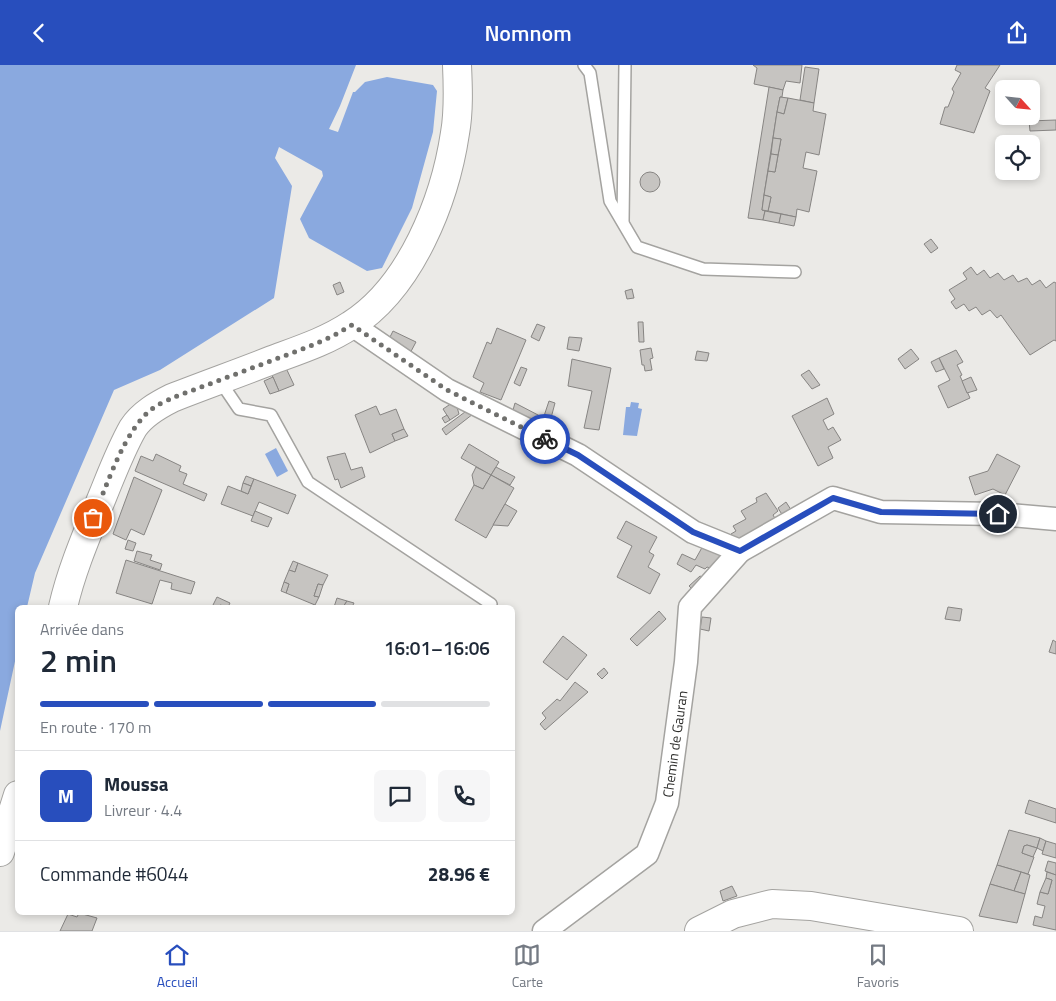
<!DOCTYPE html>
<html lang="fr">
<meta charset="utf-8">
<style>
:root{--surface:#fff;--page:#f6f6f7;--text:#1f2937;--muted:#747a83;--line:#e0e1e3;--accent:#284ebd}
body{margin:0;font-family:"Titillium Web",sans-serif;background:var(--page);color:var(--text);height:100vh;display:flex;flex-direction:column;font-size:19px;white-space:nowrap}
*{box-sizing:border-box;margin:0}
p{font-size:16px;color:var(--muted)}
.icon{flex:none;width:28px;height:28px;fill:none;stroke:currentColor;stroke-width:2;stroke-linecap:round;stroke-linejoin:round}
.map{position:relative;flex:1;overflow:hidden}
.sheet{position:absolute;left:15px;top:540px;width:500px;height:310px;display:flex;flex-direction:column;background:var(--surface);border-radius:8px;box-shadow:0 2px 8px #0003}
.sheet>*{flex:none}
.needle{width:32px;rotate:117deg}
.buttons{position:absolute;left:995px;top:15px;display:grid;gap:10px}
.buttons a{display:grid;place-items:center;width:45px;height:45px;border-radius:8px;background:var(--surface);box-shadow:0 2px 8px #0003;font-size:25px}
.pin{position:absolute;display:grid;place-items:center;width:42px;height:42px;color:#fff;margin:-21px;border:2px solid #fff;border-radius:50%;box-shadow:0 1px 5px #0007}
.courier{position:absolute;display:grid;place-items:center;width:50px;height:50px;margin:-25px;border:4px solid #284ebd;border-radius:50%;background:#fff;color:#222;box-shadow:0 1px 6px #0007}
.head em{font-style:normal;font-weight:600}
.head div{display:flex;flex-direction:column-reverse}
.head{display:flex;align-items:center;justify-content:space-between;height:85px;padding:0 25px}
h1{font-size:32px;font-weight:600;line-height:38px}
.bar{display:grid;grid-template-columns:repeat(4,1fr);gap:8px 5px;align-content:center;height:60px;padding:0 25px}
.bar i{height:6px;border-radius:4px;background:var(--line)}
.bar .on{background:var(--accent)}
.bar p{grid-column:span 4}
.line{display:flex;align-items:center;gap:12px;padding:0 25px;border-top:1px solid var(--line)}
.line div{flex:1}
.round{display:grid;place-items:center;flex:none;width:52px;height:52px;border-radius:8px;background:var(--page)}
header{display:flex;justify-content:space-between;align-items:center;height:65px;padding:0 25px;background:var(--accent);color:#fff;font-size:22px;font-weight:600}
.dock{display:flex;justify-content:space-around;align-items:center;height:70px;border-top:1px solid var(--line);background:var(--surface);font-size:14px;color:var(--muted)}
.dock a{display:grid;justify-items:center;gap:2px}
.dock .on{color:var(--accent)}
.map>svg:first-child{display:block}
.water{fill:#8aa9df}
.building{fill:#c6c4c1;stroke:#878583}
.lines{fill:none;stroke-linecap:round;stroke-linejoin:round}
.service-casing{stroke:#a4a3a0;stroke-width:14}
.minor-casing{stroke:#a4a3a0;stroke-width:25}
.secondary-casing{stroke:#a4a3a0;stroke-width:30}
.service{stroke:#fff;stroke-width:11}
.minor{stroke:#fff;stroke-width:22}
.secondary{stroke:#fff;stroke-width:28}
.done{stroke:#70706d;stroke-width:5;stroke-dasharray:0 9}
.route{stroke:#284ebd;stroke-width:6}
.labels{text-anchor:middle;stroke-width:5;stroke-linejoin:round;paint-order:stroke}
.street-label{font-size:14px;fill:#2e2e2c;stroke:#fff}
</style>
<header><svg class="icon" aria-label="back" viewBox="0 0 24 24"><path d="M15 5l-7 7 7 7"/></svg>Nomnom<svg class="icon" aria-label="share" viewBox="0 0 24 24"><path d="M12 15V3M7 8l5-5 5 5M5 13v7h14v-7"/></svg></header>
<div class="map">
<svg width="1056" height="866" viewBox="0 0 1056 866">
<rect width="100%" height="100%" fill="#ebeae7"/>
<g class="water">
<polygon points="0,0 356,0 340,41 329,64 338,67 353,27 355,27 365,17 387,12 433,20 437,26 433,67 412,143 382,203 367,206 309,173 300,154 323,111 322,106 279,82 275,93 292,121 274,233 160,305 114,325 35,508 27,542 18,542 17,587 0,666"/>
<polygon points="631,337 639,338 638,343 642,344 637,371 623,370 626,342 630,342"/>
<polygon points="276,383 288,406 277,412 265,389"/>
</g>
<g class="building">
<polygon points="753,0 802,0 800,18 786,16 783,25 754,19 757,3"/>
<polygon points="957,0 1000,0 985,23 990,26 974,68 940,59 945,42 948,42 954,27 952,24 961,8 955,5"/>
<polygon points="805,2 819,4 814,38 800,35"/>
<polygon points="769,22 783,25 782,32 780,32 777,47 764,130 762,145 765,146 763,155 748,153"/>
<polygon points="780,32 788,33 784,49 777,47"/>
<polygon points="788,33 814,38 813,46 826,49 819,90 806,87 803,103 817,106 809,147 797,144 796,152 768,146 771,132 764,130 768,106 775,107 781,74 773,73 777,47 784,49"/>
<polygon points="1056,55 1056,65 1030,66 1029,56"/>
<polygon points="773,73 781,74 778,90 771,89"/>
<polygon points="771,89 778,90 775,107 768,106"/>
<circle cx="650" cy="117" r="10"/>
<polygon points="764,130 771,132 768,146 762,145"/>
<polygon points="765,146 781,149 779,158 763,155"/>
<polygon points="781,149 796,152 794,161 779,158"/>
<polygon points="931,174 938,183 931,188 924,179"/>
<polygon points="971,202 977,210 984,205 990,213 998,208 1004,215 1013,210 1018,217 1027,213 1032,220 1040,215 1046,223 1054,217 1056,218 1056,276 1054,275 1030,290 1001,250 997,253 990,245 982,250 976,242 969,246 964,239 956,244 951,237 955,234 949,225 967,214 963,208"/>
<polygon points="340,217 344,227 337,230 333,220"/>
<polygon points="632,224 634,233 627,234 625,226"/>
<polygon points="638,257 643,257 644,277 639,277"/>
<polygon points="537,259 545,262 539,276 531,272"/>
<polygon points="497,263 526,275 501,335 480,327 484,318 473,312 487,277 491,279"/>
<polygon points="393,266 416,277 408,292 387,278"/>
<polygon points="569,272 582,273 579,286 567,284"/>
<polygon points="651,283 653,293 650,294 652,305 645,306 644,300 642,300 640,285"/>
<polygon points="911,284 919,294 905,304 898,294"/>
<polygon points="956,285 963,297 957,300 962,310 960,311 970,333 948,343 938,321 950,315 939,293"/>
<polygon points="697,286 709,288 707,296 695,295"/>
<polygon points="939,293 944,304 936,307 931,297"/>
<polygon points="572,294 611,303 599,365 584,363 592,326 568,321"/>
<polygon points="521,302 527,304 520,321 514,318"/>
<polygon points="286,303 294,320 279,326 271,308"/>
<polygon points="809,305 820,320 812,324 801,310"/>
<polygon points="273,312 279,326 270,329 264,316"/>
<polygon points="971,312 977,325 967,328 962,316"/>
<polygon points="827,333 834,349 823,355 828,365 833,362 841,375 828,382 833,393 818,401 792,351"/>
<polygon points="549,336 555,338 551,353 544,351"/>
<polygon points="452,338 457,342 459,349 450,355 443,344"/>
<polygon points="515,338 540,351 538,367 511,352"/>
<polygon points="376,341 380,350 396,344 404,364 392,369 395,376 370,388 355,350"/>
<polygon points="469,344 473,349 446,370 442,364"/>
<polygon points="447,350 450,355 445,358 442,353"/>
<polygon points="404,364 408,371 395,376 392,369"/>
<polygon points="469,379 499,397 491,410 461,393"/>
<polygon points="345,388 351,405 362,402 365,412 341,423 338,414 335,415 327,392"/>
<polygon points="156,389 181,401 179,406 187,409 183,419 207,429 204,436 135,406 141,391 153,396"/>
<polygon points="997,389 1020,401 1005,430 993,424 975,430 969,412 988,406"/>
<polygon points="476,402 491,410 483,424 474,420 472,410"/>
<polygon points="496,402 515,412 510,420 491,410"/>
<polygon points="491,410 514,423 486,473 455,455 474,420 483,424"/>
<polygon points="246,411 254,414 251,421 243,418"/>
<polygon points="134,412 162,425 144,470 131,464 126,475 113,469"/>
<polygon points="254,414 296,430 288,449 259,437 253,451 221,439 228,421 248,429"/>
<polygon points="243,418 251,421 248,429 241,426"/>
<polygon points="766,428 778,446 773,450 779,460 738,479 731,469 736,466 733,461 746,454 741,446 757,437 756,433"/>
<polygon points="786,437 795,451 786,456 778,443"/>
<polygon points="505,439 517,446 508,461 493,460"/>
<polygon points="255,446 272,453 268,462 251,456"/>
<polygon points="626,456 657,472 649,487 654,490 648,502 660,509 650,529 617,512 632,481 617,473"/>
<polygon points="128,475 136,478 133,486 125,484"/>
<polygon points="704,479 726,488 715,505 707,502 705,504 696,500 691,507 677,499 682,489 695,495"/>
<polygon points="137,486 152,490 150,495 162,499 160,505 134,496"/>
<polygon points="126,495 195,517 191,529 171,524 172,518 160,515 152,539 116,528"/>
<polygon points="293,496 298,498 295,507 289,505"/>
<polygon points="298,498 328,510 323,520 318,519 314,531 319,532 315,540 286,528 289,519 284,517 289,505 295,507"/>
<polygon points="700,511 707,514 694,526 689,521"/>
<polygon points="284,517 289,519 286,528 281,526"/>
<polygon points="318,519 323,520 319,532 314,531"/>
<polygon points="217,532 230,538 228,542 220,540 219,542 212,542"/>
<polygon points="337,533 347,536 343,542 334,542"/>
<polygon points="347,536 354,538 352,542 343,542"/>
<polygon points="948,542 962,544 960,556 945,554"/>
<polygon points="659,546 666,554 637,581 630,574"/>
<polygon points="702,552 711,553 709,566 700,564"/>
<polygon points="563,571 587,590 567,615 543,597"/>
<polygon points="1053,575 1056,577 1056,589 1049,587"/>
<polygon points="604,603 608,608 602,614 597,609"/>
<polygon points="575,617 588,627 545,665 540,659 546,653 542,648 557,634 560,636"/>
<polygon points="1029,735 1056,744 1056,758 1025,748"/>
<polygon points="1009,765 1040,773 1037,783 1027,780 1024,781 1022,788 1034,792 1028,809 997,800"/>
<polygon points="1040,773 1046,776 1043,786 1037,783"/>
<polygon points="1046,776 1056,779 1056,793 1042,789"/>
<polygon points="1027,780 1037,783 1033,792 1022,788 1024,781"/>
<polygon points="1048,796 1056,798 1056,810 1045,806"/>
<polygon points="997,800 1021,807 1014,826 990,819"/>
<polygon points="1021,807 1030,810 1025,829 1014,826"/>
<polygon points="1047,807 1056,810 1056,865 1033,860 1035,851 1042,853 1045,841 1037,839 1040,827 1048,829 1052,815 1046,813"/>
<polygon points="1046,813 1052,815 1048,829 1040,827"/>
<polygon points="990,819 1025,829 1017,858 979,851"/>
<polygon points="732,821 737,831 723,836 720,826"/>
<polygon points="79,848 97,853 92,866 60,866 68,849 77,852"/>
</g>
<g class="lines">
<g class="service-casing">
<g id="service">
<polyline points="584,0 590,8 610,136 637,182 703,204 795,207"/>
<polyline points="623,156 625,0"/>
<polyline points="220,316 239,344 271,350 308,417 491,539"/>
</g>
</g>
<g class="minor-casing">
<g id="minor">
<polyline points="352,260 447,325 578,390 693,467 740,486 833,433 881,447 998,449 1056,454"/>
<polyline points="544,866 647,789 667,738 686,597 690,542 740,486"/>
</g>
</g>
<g class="secondary-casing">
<g id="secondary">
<path d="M63 542C72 503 88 467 103 430 112 408 121 384 133 363 142 349 158 340 172 333 205 320 239 308 272 295 299 285 327 276 351 260 411 222 445 135 455 68 459 46 458 22 457 0"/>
<polyline points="0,787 18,730"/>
<polyline points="699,866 733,849 772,839 811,841 959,866"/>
</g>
</g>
<use href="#service" class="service"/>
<use href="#minor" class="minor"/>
<use href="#secondary" class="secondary"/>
</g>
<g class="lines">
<path class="done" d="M93 453C107 421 124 365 152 344 158 339 166 336 172 333L308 282 333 271 352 260 447 325 545 374"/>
<polyline class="route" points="545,374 578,390 693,467 740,486 833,433 881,447 998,449"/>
</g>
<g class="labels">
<g class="street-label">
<text transform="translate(675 679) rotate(-82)" y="5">Chemin de Gauran</text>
</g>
</g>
</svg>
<div class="buttons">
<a><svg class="needle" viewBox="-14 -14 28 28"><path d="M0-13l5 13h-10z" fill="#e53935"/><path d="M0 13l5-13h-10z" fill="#747a83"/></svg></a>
<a><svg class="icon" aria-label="locate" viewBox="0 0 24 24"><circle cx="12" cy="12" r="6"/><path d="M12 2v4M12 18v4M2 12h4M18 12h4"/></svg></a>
</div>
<div class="pin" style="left:93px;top:453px;background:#ea580c"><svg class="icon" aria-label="bag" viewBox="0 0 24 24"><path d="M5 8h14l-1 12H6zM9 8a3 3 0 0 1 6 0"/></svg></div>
<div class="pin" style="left:998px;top:449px;background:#1f2937"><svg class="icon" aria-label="home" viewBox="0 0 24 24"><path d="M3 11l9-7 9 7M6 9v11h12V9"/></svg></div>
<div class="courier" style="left:545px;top:374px"><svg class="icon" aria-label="bike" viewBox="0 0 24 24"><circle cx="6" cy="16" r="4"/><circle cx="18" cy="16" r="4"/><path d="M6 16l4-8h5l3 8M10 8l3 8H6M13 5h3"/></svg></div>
<section class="sheet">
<div class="head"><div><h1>2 min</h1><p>Arrivée dans</p></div><em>16:01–16:06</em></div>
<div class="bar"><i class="on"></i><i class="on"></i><i class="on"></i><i></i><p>En route · 170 m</p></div>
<div class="line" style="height:90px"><b class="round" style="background:var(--accent);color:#fff">M</b><div><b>Moussa</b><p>Livreur · 4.4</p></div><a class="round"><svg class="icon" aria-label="chat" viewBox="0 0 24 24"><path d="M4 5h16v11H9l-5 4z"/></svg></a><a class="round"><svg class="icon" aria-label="phone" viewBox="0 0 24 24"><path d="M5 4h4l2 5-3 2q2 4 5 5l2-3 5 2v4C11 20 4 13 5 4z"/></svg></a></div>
<div class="line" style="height:65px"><div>Commande #6044</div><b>28.96 €</b></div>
</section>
</div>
<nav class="dock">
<a class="on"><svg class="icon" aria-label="home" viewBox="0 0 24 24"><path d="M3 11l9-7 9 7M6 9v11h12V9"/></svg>Accueil</a>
<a><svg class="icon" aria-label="map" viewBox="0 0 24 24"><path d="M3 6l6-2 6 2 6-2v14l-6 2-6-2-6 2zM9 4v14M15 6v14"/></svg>Carte</a>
<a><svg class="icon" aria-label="saved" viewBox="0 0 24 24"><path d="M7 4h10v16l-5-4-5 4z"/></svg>Favoris</a>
</nav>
